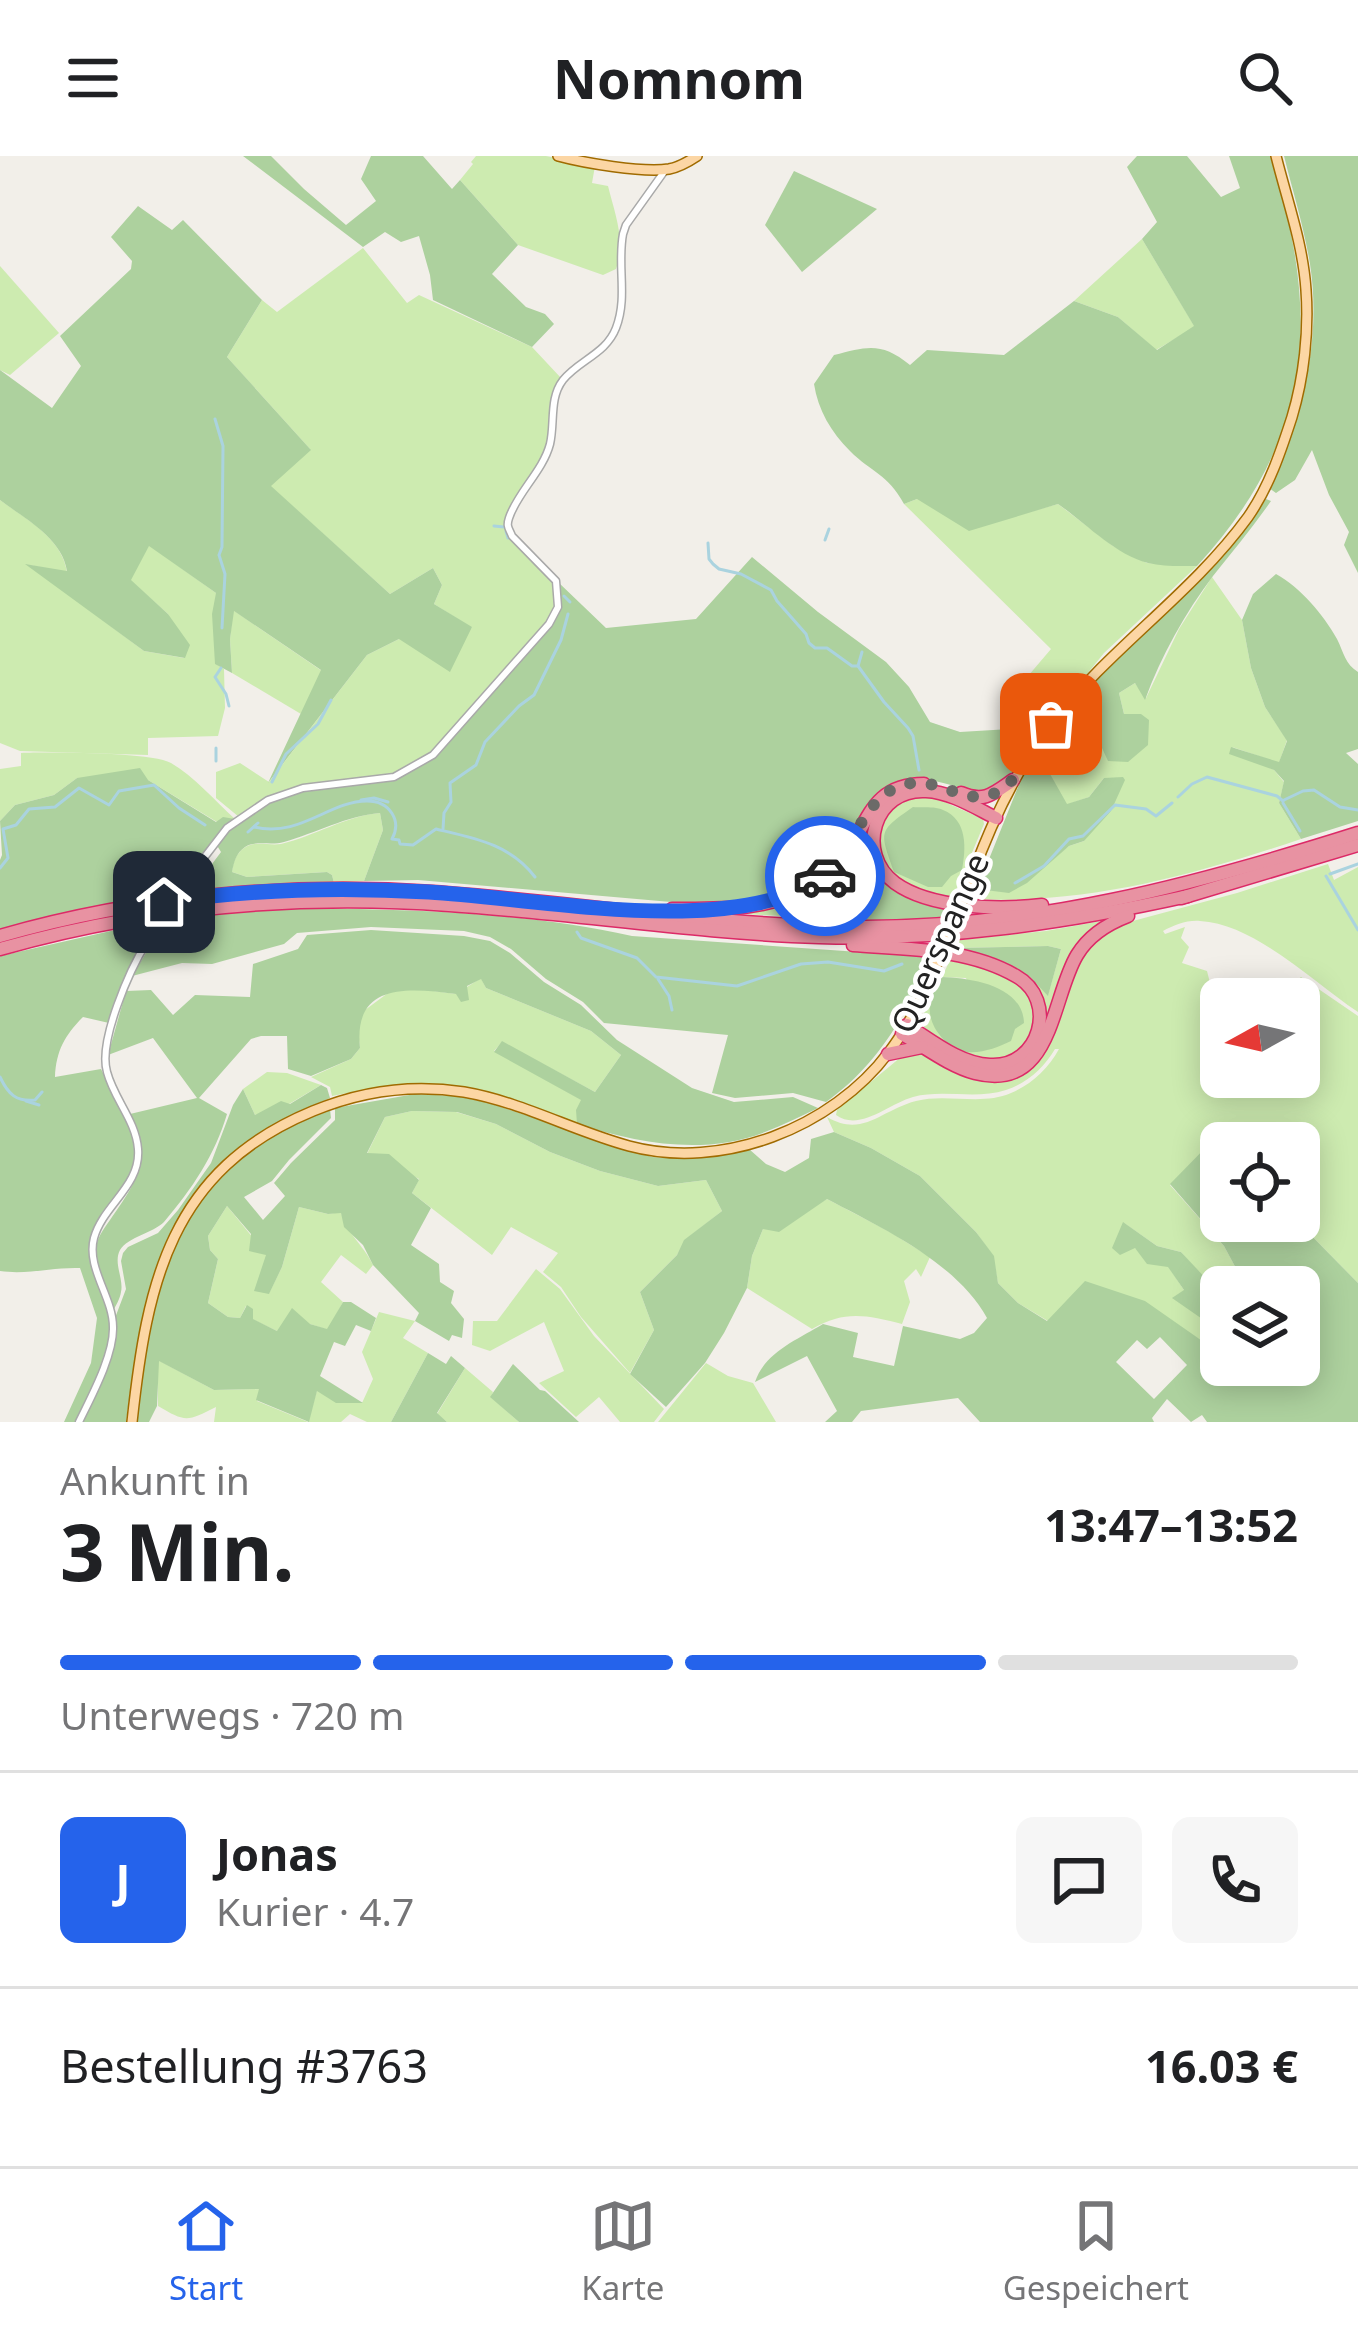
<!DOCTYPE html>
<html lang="de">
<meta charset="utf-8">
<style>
:root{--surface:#fff;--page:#f6f6f6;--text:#202124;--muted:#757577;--line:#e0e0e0;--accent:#2563eb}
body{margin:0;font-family:"Noto Sans",sans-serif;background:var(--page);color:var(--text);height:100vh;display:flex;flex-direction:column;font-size:45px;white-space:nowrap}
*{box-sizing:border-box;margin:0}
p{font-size:39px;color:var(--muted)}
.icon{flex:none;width:66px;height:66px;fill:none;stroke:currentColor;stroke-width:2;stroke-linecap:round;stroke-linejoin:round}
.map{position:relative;height:1266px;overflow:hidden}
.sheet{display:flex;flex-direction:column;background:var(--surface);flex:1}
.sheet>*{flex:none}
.needle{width:78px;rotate:262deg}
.tools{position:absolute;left:1200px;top:822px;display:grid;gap:24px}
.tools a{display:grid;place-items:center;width:120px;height:120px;border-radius:18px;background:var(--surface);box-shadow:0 6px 30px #0003;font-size:60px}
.pin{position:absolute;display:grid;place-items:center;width:102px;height:102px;color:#fff;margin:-51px;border-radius:24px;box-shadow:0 6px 18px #0006}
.courier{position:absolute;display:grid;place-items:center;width:120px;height:120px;margin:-60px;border:9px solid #2563eb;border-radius:50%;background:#fff;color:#222;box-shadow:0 3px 15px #0007}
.headline em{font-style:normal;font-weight:700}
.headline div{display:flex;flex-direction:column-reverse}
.headline{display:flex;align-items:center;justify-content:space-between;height:204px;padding:0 60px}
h1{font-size:78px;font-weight:700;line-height:90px}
.bar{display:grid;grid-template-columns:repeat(4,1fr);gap:18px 12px;align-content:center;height:144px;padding:0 60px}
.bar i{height:15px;border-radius:9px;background:var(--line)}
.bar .selected{background:var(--accent)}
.bar p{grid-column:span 4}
.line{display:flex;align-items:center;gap:30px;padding:0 60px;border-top:3px solid var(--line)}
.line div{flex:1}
.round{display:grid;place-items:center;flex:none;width:126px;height:126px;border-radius:18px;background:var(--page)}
header{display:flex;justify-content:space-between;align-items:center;height:156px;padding:0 60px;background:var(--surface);font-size:54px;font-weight:700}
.dock{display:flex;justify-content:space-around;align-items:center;height:168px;border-top:3px solid var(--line);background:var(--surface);font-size:33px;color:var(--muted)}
.dock a{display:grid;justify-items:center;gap:6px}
.dock .selected{color:var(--accent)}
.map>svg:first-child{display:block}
.grass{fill:#cdebb0}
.forest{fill:#add19e;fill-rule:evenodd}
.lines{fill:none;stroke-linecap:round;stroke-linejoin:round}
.stream{stroke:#aad3df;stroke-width:3}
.minor-casing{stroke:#a9a9a9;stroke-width:9}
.major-casing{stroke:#a06b00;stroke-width:12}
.highway-casing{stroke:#dc2a67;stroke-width:15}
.minor{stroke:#fff;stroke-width:6}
.major{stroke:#fcd6a4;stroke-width:9}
.highway{stroke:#e892a2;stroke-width:12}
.minor-bridge-casing{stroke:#a9a9a9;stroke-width:9;stroke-linecap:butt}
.major-bridge-casing{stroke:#a06b00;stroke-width:12;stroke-linecap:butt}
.minor-bridge{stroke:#fff;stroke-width:6}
.major-bridge{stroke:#fcd6a4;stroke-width:9}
.done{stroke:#6b6a68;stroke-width:12;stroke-dasharray:0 21.6}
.route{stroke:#2563eb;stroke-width:15}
.labels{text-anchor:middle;stroke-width:9;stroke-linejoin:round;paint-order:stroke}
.street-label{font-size:33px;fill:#222;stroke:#fff}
</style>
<header><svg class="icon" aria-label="menu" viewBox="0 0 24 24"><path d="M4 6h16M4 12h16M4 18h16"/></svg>Nomnom<svg class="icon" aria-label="search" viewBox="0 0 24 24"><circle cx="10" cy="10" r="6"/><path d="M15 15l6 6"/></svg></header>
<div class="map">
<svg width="1358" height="1266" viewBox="0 0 1358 1266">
<rect width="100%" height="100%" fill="#f2efe9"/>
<g class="grass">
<path d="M476 0H546L595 10 592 27 608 30C615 58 626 85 616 113L603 119 518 89 460 24 473 8 471 6Z"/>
<polygon points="1142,83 1195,171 1156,194 1118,161 1074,145"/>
<path d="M363 92 407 147 419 139 532 191 561 222 552 246 548 286 538 309 506 370C533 400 570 424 548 467L432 598 395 619 302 630 239 661 216 642V616L240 607 269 626 367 499 399 483 472 472 434 448 442 429 433 412 390 438 270 330 310 293 227 201 262 144 277 156Z"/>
<polygon points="0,110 59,177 10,219 0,214"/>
<polygon points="917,343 1022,358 1058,348 1113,390 1147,407 1197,410 1104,497 1044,571 1010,573 1017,533 1051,493 904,348"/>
<path d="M0 344C26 363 62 382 67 416L29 409 144 495 184 502 168 458 130 424 149 389 216 437 215 507 224 513 225 552 218 580 148 582V599L20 595 0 587Z"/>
<path d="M1212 421 1242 464 1251 512 1265 551 1287 584 1279 607 1232 591 1274 614 1284 626 1279 647 1301 683C1194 719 1086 749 973 743L977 733 1009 736 1069 690 1084 685 1104 622 1089 641 1066 649 1045 609 1091 567 1109 605 1124 558 1119 537 1135 527 1146 542 1179 473Z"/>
<polygon points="233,454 322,515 301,558 232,517 230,483"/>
<path d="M21 597C48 596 151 596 171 607 194 620 215 645 235 663L217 666 148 624 77 622 54 639 15 649 0 665V613L21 610Z"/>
<path d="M929 639 983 663 984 668 953 742C934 737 904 734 891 718 871 696 873 659 900 644 908 640 921 640 929 639Z"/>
<path d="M380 657 383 674 364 725 334 727 332 719 327 716 247 721 232 716C233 706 236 698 244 692 255 684 268 690 281 688 315 680 345 660 380 657Z"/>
<path d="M1328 708 1334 724 1358 711V856C1313 826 1255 768 1200 765 1186 764 1175 769 1163 775L1165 778 1185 771 1181 782 1189 791 1182 807 1207 815 1211 831 1240 843H1221V921H1299V843H1273L1301 821 1358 860V1127L1297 1065 1299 987H1221V990L1214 984 1170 1029 1224 1090 1246 1131H1221V1143L1181 1096 1157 1090 1124 1067 1135 1092 1168 1110 1184 1134 1221 1176V1180L1208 1189 1177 1169 1048 1165 1018 1147 998 1127 993 1100 976 1076 920 1020 871 992 834 976 827 961C863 982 881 954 916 945 946 937 982 950 1011 937 1032 928 1048 913 1059 893H1055C1044 912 1027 927 1006 934 976 944 943 933 913 941 888 948 860 976 836 959L837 954 907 896H921L966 920 1048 888C1072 839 1064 797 1118 769L1237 737Z"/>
<polygon points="818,728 823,739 866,764 701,756 731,754"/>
<path d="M1113 763C1099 772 1086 779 1077 794 1063 815 1059 841 1051 865 1024 941 964 919 915 881 939 889 962 913 993 913 1031 913 1056 871 1037 837 1030 825 1019 819 1007 813L1029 820 1048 839 1061 793 1048 790 956 792 959 784 1046 775Z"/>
<path d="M950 804C972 810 1003 814 1021 830 1050 857 1029 905 990 906 973 906 952 892 938 883 919 872 919 864 930 846 932 886 952 895 988 894L966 822 942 821Z"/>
<path d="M481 822 486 832 591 875 621 899 595 936 502 886 494 895 582 944 577 968C481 930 435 919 332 940L330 931 311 921 351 903 360 892 357 868 365 854 392 834 411 832 456 838Z"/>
<polygon points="267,916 287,917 321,929 289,948 255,959 243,933"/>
<polygon points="412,955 456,956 496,968 550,996 600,1015 658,1030 706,1024 722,1055 685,1084 677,1099 640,1136 654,1174 630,1217 581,1161 561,1131 543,1116 558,1097 511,1071 492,1099 412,1037 419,1023 367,998 385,961"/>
<path d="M827 1043 890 1076 930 1101 921 1121 916 1113 904 1125 910 1146 902 1168C866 1159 845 1154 812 1173L747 1132 752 1100 763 1073Z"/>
<path d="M227 1050 267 1099 269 1137 282 1111 299 1051 328 1058 341 1056C346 1077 363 1088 373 1109L366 1118 341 1099 321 1126 343 1146 328 1174 310 1168 277 1175 252 1163 246 1150 240 1162 228 1161 208 1147 218 1103 210 1094 208 1080Z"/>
<polygon points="536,1113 560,1133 594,1180 664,1253 654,1266 620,1266 599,1241 576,1261 539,1227 564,1215 544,1166 490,1195 472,1189 473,1165 497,1165"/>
<path d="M379 1156 415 1165 403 1182 428 1197 391 1266H367L350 1258 341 1266H214L216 1251C187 1266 185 1266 158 1250V1204L214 1234 260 1233 257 1245 308 1266 317 1234 362 1247 373 1223 362 1196Z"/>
<polygon points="706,1207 728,1220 753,1227 776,1266 658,1266"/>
<polygon points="465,1212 493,1236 491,1241 519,1266 447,1266 437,1258"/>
</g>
<g class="forest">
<polygon points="243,0 271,0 304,33 346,69 376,45 361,23 371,0 423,0 452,33 460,24 518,89 492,118 526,151 545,158 554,168 532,191 433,144 430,119 419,80 401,86 385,76 363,91"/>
<path d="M1137 0H1187L1221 41 1240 32 1229 0H1270C1322 159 1314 283 1197 410 1182 410 1164 411 1148 407 1114 398 1087 368 1058 348L969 375 917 343 904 348C887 317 872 317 850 295 831 276 818 254 814 228L834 199C868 190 882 186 910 209L927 194 1004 199 1074 145 1118 161 1157 194 1194 170 1142 83 1157 66 1127 11Z"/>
<path d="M1284 0H1358V417L1344 389 1349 376 1329 339 1312 294 1295 324 1276 337 1269 332C1302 263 1322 185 1310 108 1304 71 1293 36 1284 0Z"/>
<polygon points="794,15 877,53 802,116 765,69"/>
<path d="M138 50 172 74 183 64 262 144 227 201 311 294 271 330 390 438 433 412 442 429 434 448 472 471 450 516 399 483 367 499 268 627 321 514 234 455 230 483 232 517 215 508 212 458 216 437 149 390 131 424 168 458 190 489 185 502 144 495 25 408 67 415C62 382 25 363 0 344V214L52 252 81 210 60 180 131 113 132 105 111 81Z"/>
<path d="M1266 343 1271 345C1253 371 1233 395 1213 420 1185 457 1161 500 1145 544L1135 527 1119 537 1124 558H1141L1149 564 1148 589 1128 606 1108 605 1091 568 1045 609 1067 648 1089 641 1104 622 1123 621 1125 624 1111 655 1084 685 1069 690 1027 727 1009 737 977 733 1024 616 1039 593 1084 536 1238 383Z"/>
<path d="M752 401 818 456 886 506 909 531 930 566 960 576 1044 571 1006 625 985 638C959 634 929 617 903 625 867 636 853 691 826 714 789 745 739 747 694 748L418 724 364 725 383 674 380 657C346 660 316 677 284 686 271 690 256 684 245 691 236 697 234 706 232 716L247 721 327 716 332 719 334 727 187 734 203 706 212 708 221 696 216 688C240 662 271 642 306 635 357 625 389 634 434 600L550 469 559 451 558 426 606 472 696 463Z"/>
<path d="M1276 418C1301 432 1323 458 1337 483 1344 497 1345 508 1358 516V593L1346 597 1358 608V665L1301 683 1279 647 1284 625 1274 614 1229 598 1231 591 1279 606 1287 585 1265 551 1251 512 1242 464 1253 438Z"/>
<polygon points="140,612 148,624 216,666 223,661 235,663 193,707 174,735 0,773 0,704 2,699 0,665 15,649 54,639 77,622"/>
<path d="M913 651C921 652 935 650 943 654 968 664 966 693 962 714L951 720 942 731H928L894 716C880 675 877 676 913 651Z"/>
<polygon points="856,686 864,688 878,718 951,748 946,763 866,764 823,739 818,728"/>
<path d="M309 752C416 754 527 756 632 780L931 801C906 859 878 909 826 946L793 937 735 942 712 937 728 879 604 867 583 846 546 823 511 793 490 781 464 775 371 771 297 777 284 788 212 808 182 807 132 820 166 764 206 758Z"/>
<path d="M155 765C135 798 120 830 109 867L83 861C65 879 56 895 55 921L101 913C114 940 142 978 134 1009 130 1024 119 1036 110 1049 101 1062 91 1073 89 1090 87 1114 104 1138 109 1161 116 1191 88 1239 75 1266H64L91 1207 97 1162 80 1112C52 1111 28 1119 0 1115V800Z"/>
<path d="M371 774 464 780 490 785 510 797 544 826 581 849 617 884 692 932 734 946 793 941 818 952C801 960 783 969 765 976 702 1000 639 987 577 968L576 954 581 944 494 896 502 885 595 936 621 899 591 875 486 832 481 823 467 830 469 844 461 846 456 838C408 832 353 826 360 892L351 903 311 920 288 913 287 880H261L251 883 199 942 227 958C215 999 192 1033 164 1066 153 1077 128 1081 120 1094 113 1107 124 1123 121 1136 120 1143 116 1149 113 1155 108 1138 97 1117 96 1100 94 1086 102 1075 110 1064 137 1025 152 1005 130 958L197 942 153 882 108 899 126 835 151 834 173 859 195 839 250 841 253 808 298 793 307 779Z"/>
<polygon points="1048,790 1061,793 1048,840 1029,820 954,798 956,792"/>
<path d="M942 821C972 822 1023 830 1024 867L1015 873 1011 885C997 892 978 899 962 895 944 890 927 868 930 848 931 839 938 829 942 821Z"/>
<path d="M321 929 327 932 330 942C168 1010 147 1106 126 1266H83L113 1192 115 1162 126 1133 121 1105 123 1097 128 1091 158 1077 178 1054 211 1007 233 949 243 933 255 959 281 945 290 948Z"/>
<path d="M415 938 456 940 489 947 652 1001 687 1003 749 993 766 1008 785 1016 809 1002 811 983 834 976 871 992 920 1020 976 1076 994 1100 998 1127 1018 1147 1047 1165 1085 1125 1145 1145 1208 1189 1221 1180V1209H1299V1131H1246L1224 1090 1170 1028 1214 983 1221 990V1065H1297L1358 1127V1266H1207L1202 1259 1191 1266 1167 1243 1152 1262 1154 1266H980L958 1242 861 1255 852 1266H825L837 1255 807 1200 755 1226C765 1196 797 1184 823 1168L858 1177 853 1201 894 1210 903 1170 960 1183 974 1177 987 1162C956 1106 882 1072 827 1043L779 1076 763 1073 752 1100 747 1132 724 1177 705 1207 666 1251 630 1218 654 1174 640 1136 677 1099 684 1084 722 1055 706 1024 658 1030 600 1015 550 996 496 968 457 956 412 955 385 961 367 997 389 998 419 1024 412 1037 431 1052 411 1089 439 1108 440 1126 454 1135 451 1147 464 1163 462 1182 452 1179 449 1185 415 1165 419 1157 373 1109 363 1089 344 1071 341 1057 328 1058 299 1051 282 1111 269 1138 254 1135 266 1099 249 1095 251 1078 227 1050 208 1080 210 1094 218 1103 208 1147 228 1161 240 1162 247 1149 253 1153V1163L277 1175 292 1152 310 1168 327 1173 343 1146H351L376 1162 371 1175 356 1169 345 1190 334 1186 320 1220 363 1247H336L317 1235 309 1266 256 1244 259 1233 214 1234 159 1205 157 1250 149 1266H137C145 1162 159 1065 248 997 258 990 267 981 278 975 294 966 313 960 330 953L331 962 289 1004 272 1025 244 1041 263 1064 285 1040 274 1027 291 1007 335 964V952ZM1160 1181 1187 1209 1154 1243 1116 1206 1137 1184 1147 1193Z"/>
<polygon points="1123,1066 1157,1090 1181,1096 1211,1128 1221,1143 1221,1176 1172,1142 1184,1134 1168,1111 1147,1108 1135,1092 1120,1099 1112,1092"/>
<polygon points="428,1197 446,1208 451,1200 465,1212 437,1257 447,1266 391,1266"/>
<polygon points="513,1208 540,1234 545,1235 579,1266 519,1266 490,1241"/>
</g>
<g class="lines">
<g class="stream">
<polyline points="215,263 223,290 222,391 219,399 225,418 222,472"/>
<polyline points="494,370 504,371"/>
<polyline points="506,375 508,382"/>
<polyline points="825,384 829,373"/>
<polyline points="708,387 709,403 713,408 719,413 741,418 771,434 777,445 806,478 809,487 815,492 827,492 852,510 858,510 884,546 908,572 913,580 919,614"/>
<polyline points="564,440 570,446"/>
<polyline points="858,510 862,496"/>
<polyline points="221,512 215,521 226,538 229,550"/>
<polyline points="216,605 216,592"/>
<polyline points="272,626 286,598 318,568 331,544"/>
<polyline points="1178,641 1192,628 1207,621 1277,640 1283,645"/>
<polyline points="361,644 374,642 388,646"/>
<polyline points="1284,644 1303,635 1314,634 1340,651 1358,654"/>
<polyline points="1283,647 1300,675"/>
<path d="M254 671C300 682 329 645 367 645 390 645 402 665 392 683L399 684 400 688 413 689 436 673C474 682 510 688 535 721"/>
<polyline points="443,673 444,657 451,646 450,627 476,609 485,586 519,550 534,539 561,484 568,458"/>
<polyline points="248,676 258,667"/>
<polyline points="0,712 8,702 3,673 16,669 29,653 55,651 79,632 109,649 119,635 154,629 179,652 205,669"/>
<polyline points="1330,718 1358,708"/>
<polyline points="1326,720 1358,774"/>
<polyline points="1015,727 1044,710 1069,683 1083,680 1115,649 1146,653 1156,660 1172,647"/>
<polyline points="577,776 581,782 637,802 656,821 737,830 801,808 828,806 884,815 902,808"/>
<polyline points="658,823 669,840 672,854"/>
<path d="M0 921C8 938 16 946 35 944L42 936"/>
<polyline points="26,945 39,949"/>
</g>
<g class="minor-casing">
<g id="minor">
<path d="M190 720 227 672 268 644 303 632 394 621 433 599 549 468 558 451 556 425 512 380C509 372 506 371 509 362 517 337 543 315 550 288 555 267 549 242 563 224 579 204 606 198 616 172 628 141 617 110 623 78L626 69 666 13"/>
<path d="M79 1266C91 1241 114 1199 113 1171 113 1141 86 1112 94 1082 103 1049 141 1030 138 993 136 965 114 943 107 916 98 885 130 813 147 786"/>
</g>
</g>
<g class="major-casing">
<g id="major">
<path d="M558 0C584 7 642 17 669 13 680 11 688 6 697 0"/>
<path d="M972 720C992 665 1016 613 1052 567 1110 492 1192 438 1248 361 1269 331 1281 295 1292 261 1304 221 1309 175 1306 134 1303 88 1287 44 1276 0"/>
<path d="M132 1266C147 1127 170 1014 313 955 361 935 413 928 464 936 522 946 573 975 629 990 722 1015 832 972 889 896 906 874 918 849 930 825"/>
</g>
</g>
<g class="highway-casing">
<g id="highway">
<path d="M961 637C984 647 993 638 1013 624"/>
<path d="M996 662C974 651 950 636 926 635 874 632 855 697 895 727 931 753 1000 754 1042 749"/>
<polyline points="1181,742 1358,689"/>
<path d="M672 753C717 753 771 755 811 730 821 724 832 716 840 706 868 672 868 628 924 628"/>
<path d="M0 780C139 740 289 726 433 736 575 746 716 770 859 771 1033 772 1194 729 1358 677"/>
<path d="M853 789C906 793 968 792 1016 820 1059 844 1040 912 990 909 960 908 931 884 907 869"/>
<path d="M0 793C147 751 297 738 449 749 572 757 695 777 819 781 944 785 1066 767 1188 740"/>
<path d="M902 878C925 891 949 910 975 917 1053 937 1051 842 1077 799 1089 779 1107 768 1128 760"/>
<polyline points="888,898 922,891"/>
</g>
</g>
<use href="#minor" class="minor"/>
<use href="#major" class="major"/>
<use href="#highway" class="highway"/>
<g class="minor-bridge-casing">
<polyline id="minor-bridge" points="147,786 190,720"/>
</g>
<g class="major-bridge-casing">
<polyline id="major-bridge" points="930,825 972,720"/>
</g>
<use href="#minor-bridge" class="minor-bridge"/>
<use href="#major-bridge" class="major-bridge"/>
</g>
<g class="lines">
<path class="done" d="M825 720C853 696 860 651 893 633 942 608 971 670 1014 622 1028 606 1039 586 1051 568"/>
<path class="route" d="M164 746C251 733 341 731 429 736 537 742 735 784 825 720"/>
</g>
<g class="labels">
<g class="street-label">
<text transform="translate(940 787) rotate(-66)" y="12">Querspange</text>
</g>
</g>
</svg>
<div class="tools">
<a><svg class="needle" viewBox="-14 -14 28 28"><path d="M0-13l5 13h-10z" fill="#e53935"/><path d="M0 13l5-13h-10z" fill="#757577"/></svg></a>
<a><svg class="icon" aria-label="locate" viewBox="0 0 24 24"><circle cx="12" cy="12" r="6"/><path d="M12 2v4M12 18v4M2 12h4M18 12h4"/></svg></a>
<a><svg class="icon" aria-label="layers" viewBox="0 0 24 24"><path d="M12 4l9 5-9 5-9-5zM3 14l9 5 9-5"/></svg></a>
</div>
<div class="pin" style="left:1051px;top:568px;background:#ea580c"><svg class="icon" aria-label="bag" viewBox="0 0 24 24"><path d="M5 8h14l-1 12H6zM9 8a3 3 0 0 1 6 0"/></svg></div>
<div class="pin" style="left:164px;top:746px;background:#1f2937"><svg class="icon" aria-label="home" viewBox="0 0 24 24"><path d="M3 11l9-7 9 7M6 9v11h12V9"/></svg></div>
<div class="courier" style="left:825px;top:720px"><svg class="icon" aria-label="car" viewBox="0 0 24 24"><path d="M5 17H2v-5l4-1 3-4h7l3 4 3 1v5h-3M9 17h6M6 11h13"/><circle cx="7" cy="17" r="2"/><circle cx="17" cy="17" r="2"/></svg></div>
</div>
<section class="sheet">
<div class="headline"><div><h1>3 Min.</h1><p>Ankunft in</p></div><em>13:47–13:52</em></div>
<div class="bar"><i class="selected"></i><i class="selected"></i><i class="selected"></i><i></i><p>Unterwegs · 720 m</p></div>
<div class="line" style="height:216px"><b class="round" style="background:var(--accent);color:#fff">J</b><div><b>Jonas</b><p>Kurier · 4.7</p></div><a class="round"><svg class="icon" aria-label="chat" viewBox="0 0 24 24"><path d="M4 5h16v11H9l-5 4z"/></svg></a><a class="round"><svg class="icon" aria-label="phone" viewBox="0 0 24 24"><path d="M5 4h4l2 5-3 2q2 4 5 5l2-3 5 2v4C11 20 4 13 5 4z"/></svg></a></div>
<div class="line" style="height:156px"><div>Bestellung #3763</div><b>16.03 €</b></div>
</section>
<nav class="dock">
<a class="selected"><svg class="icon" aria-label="home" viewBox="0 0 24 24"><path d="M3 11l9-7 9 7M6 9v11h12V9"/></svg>Start</a>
<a><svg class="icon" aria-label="map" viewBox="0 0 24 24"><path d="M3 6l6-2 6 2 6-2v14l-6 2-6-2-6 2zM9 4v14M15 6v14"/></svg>Karte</a>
<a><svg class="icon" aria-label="saved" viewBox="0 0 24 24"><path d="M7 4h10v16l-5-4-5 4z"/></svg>Gespeichert</a>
</nav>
